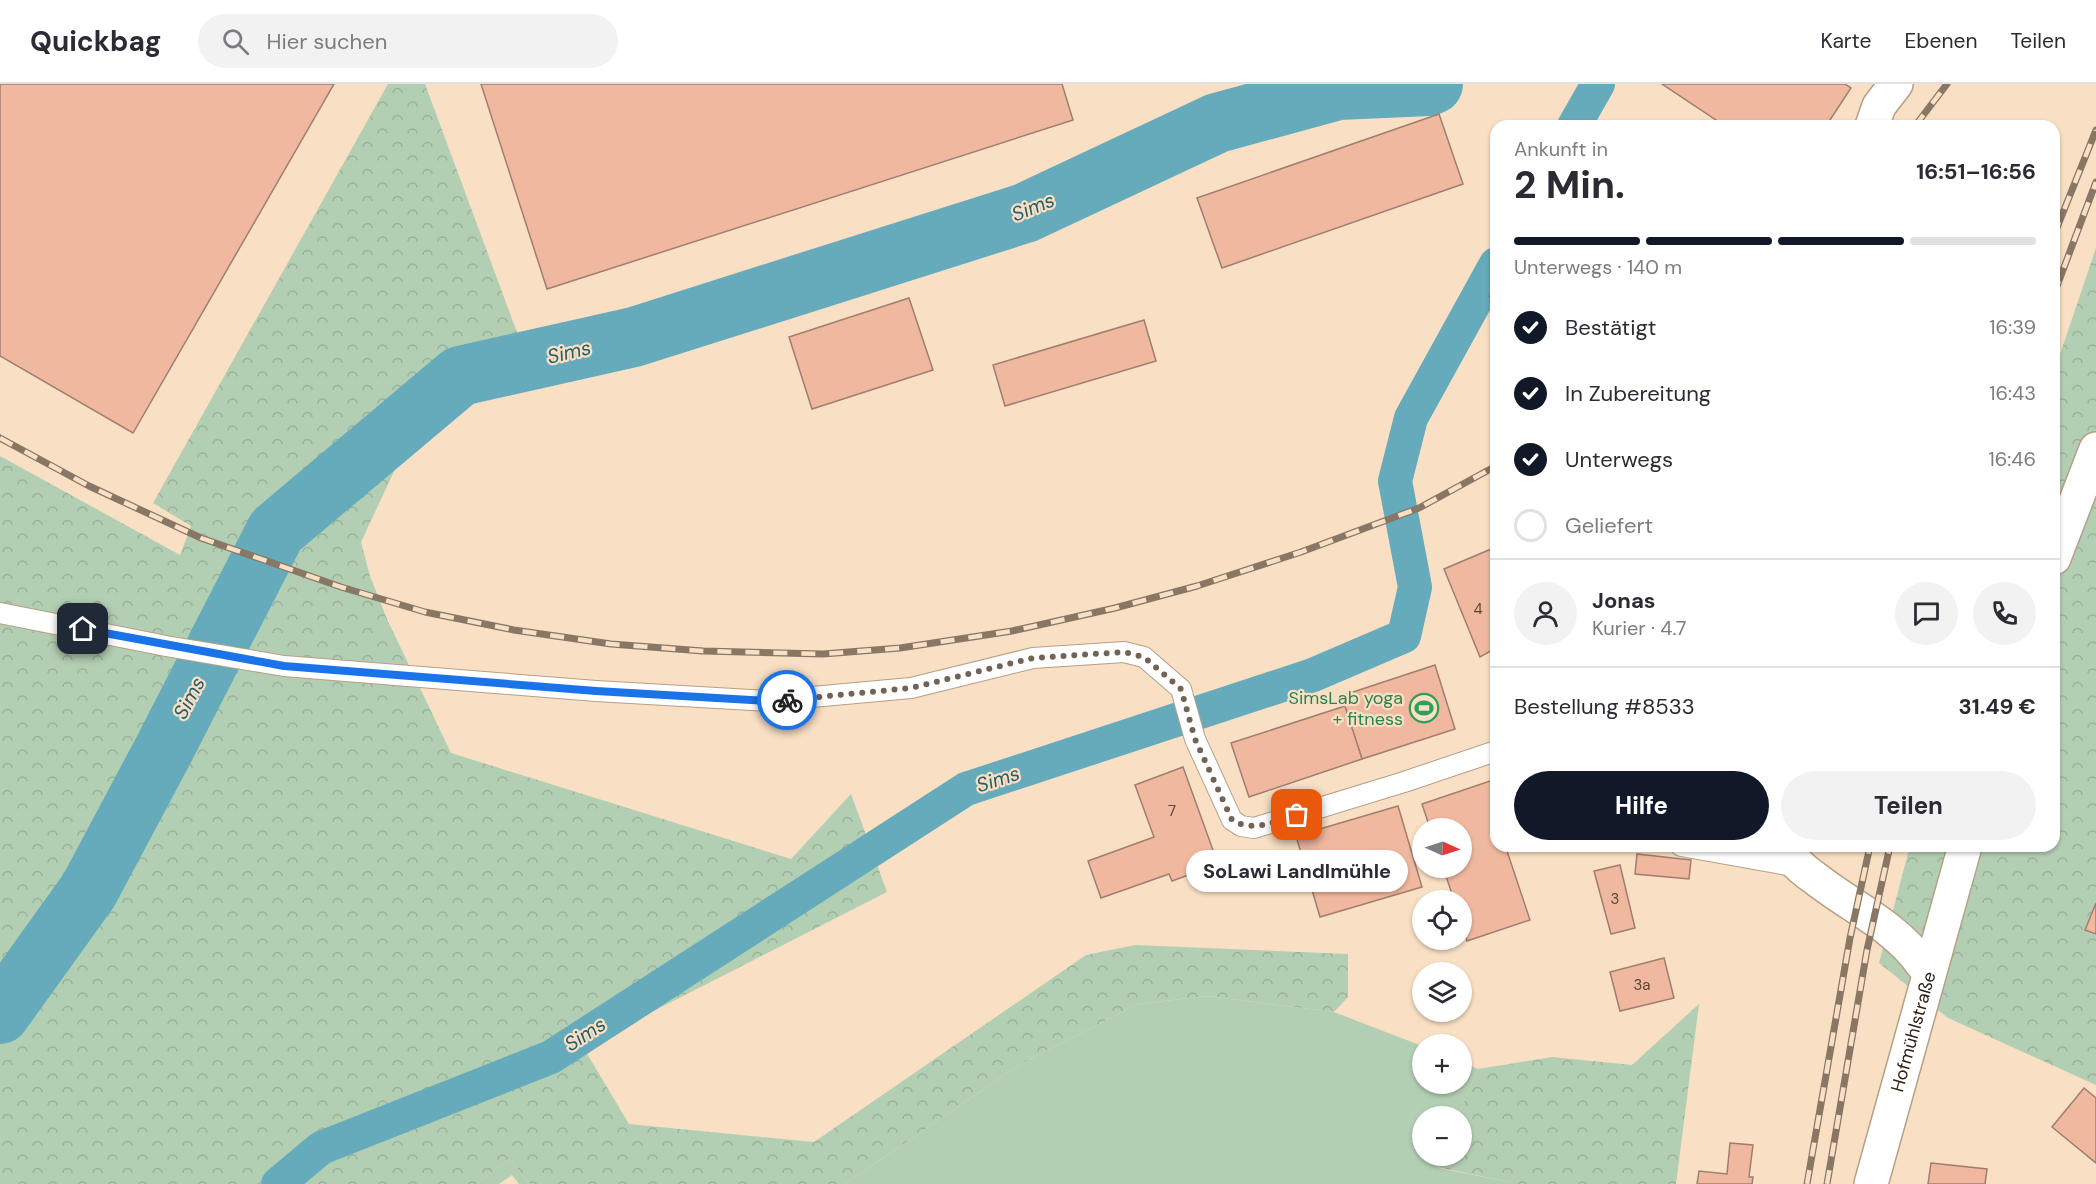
<!DOCTYPE html>
<html lang="de">
<meta charset="utf-8">
<style>
:root{--surface:#fff;--page:#f2f2f3;--text:#2b2b33;--muted:#7c7c81;--line:#e1e1e2;--accent:#111827}
body{margin:0;font-family:"DM Sans",sans-serif;background:var(--page);color:var(--text);height:100vh;display:flex;flex-direction:column;font-size:22px;white-space:nowrap}
*{box-sizing:border-box;margin:0}
p{font-size:20px;color:var(--muted)}
.icon{flex:none;width:33px;height:33px;fill:none;stroke:currentColor;stroke-width:2;stroke-linecap:round;stroke-linejoin:round}
.map{position:relative;flex:1;overflow:hidden}
.side{position:absolute;left:1490px;top:36px;width:570px;height:732px;display:flex;flex-direction:column;background:var(--surface);border-radius:18px;box-shadow:0 2px 4px #0004}
.side>*{flex:none}
.needle{width:39px;rotate:93deg}
.tools{position:absolute;left:1412px;top:734px;display:grid;gap:12px}
.tools a{display:grid;place-items:center;width:60px;height:60px;border-radius:50%;background:var(--surface);box-shadow:0 2px 4px #0004;font-size:30px}
.pin{position:absolute;display:grid;place-items:center;width:51px;height:51px;color:#fff;margin:-26px;border-radius:12px;box-shadow:0 3px 9px #0006}
.courier{position:absolute;display:grid;place-items:center;width:60px;height:60px;margin:-30px;border:4px solid #1a73e8;border-radius:50%;background:#fff;color:#222;box-shadow:0 2px 8px #0007}
.bubble{position:absolute;height:42px;border-radius:21px;background:var(--surface);box-shadow:0 2px 4px #0004;font-size:20px;font-weight:700;line-height:42px;text-align:center}
.summary em{font-style:normal;font-weight:700}
.summary div{display:flex;flex-direction:column-reverse}
.summary{display:flex;align-items:center;justify-content:space-between;height:102px;padding:0 24px}
h1{font-size:39px;font-weight:700;line-height:45px}
.bar{display:grid;grid-template-columns:repeat(4,1fr);gap:9px 6px;align-content:center;height:72px;padding:0 24px}
.bar i{height:8px;border-radius:4px;background:var(--line)}
.bar .active{background:var(--accent)}
.bar p{grid-column:span 4}
.line{display:flex;align-items:center;gap:15px;padding:0 24px;border-top:2px solid var(--line)}
.line div{flex:1}
.round{display:grid;place-items:center;flex:none;width:63px;height:63px;border-radius:32px;background:var(--page)}
ol{padding:0 24px;list-style:none}
li{display:flex;align-items:center;gap:18px;height:66px}
li p{margin-inline-start:auto}
li .icon{padding:6px;border-radius:50%;background:var(--accent);color:#fff;stroke-width:4}
li:last-child{color:var(--muted)}
li i{width:33px;height:33px;border:3px solid var(--line);border-radius:50%}
.action{display:flex;gap:12px;margin-top:auto;padding:12px 24px}
.action a{flex:1;height:69px;border-radius:36px;background:var(--accent);color:#fff;font-size:24px;font-weight:700;line-height:69px;text-align:center}
.action a+a{background:var(--page);color:var(--text)}
header{display:flex;align-items:center;gap:36px;box-sizing:border-box;height:84px;padding:0 30px;background:var(--surface);border-bottom:2px solid var(--line)}
header strong{font-size:28px}
nav{display:flex;gap:33px;margin-inline-start:auto;font-size:21px}
.search{width:420px;height:54px;background:var(--page);display:flex;align-items:center;gap:15px;box-sizing:border-box;padding:0 21px;border-radius:33px;color:var(--muted);font-size:22px}
.map>svg:first-child{display:block}
.grass{fill:#b3cfb3}
.forest{fill:url(#forest-crowns)}
.lines{fill:none;stroke-linecap:round;stroke-linejoin:round}
.canal{stroke:#65abbc;stroke-width:34}
.river{stroke:#65abbc;stroke-width:60}
.building{fill:#f1b8a0;stroke:#9f7e70;stroke-width:1.5}
.lane-casing{stroke:#b79f86;stroke-width:22}
.street-casing{stroke:#b79f86;stroke-width:36}
.lane{stroke:#fff;stroke-width:20}
.street{stroke:#fff;stroke-width:33}
.rail-casing{stroke:#897766;stroke-width:7}
.rail{stroke:#f9dfc4;stroke-width:4.5;stroke-dasharray:14;stroke-linecap:butt}
.done{stroke:#726354;stroke-width:6;stroke-dasharray:0 10.8}
.route{stroke:#1a73e8;stroke-width:8}
.labels{text-anchor:middle;stroke-width:4.5;stroke-linejoin:round;paint-order:stroke}
.number-label{font-size:15px;fill:#5c4639}
.leisure-label{font-size:18px;fill:#27864d;stroke:#f9dfc4;text-anchor:end}
.street-label{font-size:18px;fill:#2a2017;stroke:#f9dfc4}
.water-label{font-size:20px;font-style:italic;fill:#245e6b;stroke:#f9dfc4}
</style>
<header>
<strong>Quickbag</strong>
<div class="search"><svg class="icon" aria-label="search" viewBox="0 0 24 24"><circle cx="10" cy="10" r="6"/><path d="M15 15l6 6"/></svg>Hier suchen</div>
<nav><a>Karte</a><a>Ebenen</a><a>Teilen</a></nav>
</header>
<div class="map">
<svg width="2096" height="1100" viewBox="0 0 2096 1100">
<defs>
<pattern id="forest-crowns" width="20" height="18" patternUnits="userSpaceOnUse" patternTransform="scale(1.5)"><rect width="20" height="18" fill="#b3cfb3"/><path d="M2 6a3 3 0 1 1 6 0M12 15a3 3 0 1 1 6 0" fill="none" stroke="#9ab199"/></pattern>
</defs>
<rect width="100%" height="100%" fill="#f9dfc4"/>
<g class="grass">
<polygon points="1207,912 1334,928 1422,962 1422,999 1461,999 1461,978 1478,985 1458,1032 1422,1032 1422,1071 1442,1071 1438,1084 1509,1098 1509,1100 845,1100 1022,979 1138,920"/>
<polygon points="510,1075 530,1100 519,1100 512,1091 499,1100 476,1100"/>
</g>
<g class="forest">
<polygon points="388,0 425,0 518,251 398,379 361,458 370,492 387,535 451,669 791,775 851,710 887,808 583,963 629,1040 814,1058 1086,871 1135,861 1348,870 1348,913 1334,928 1207,912 1138,920 1022,979 845,1100 530,1100 510,1075 476,1100 0,1100 0,372 180,471 191,442 153,419"/>
<polygon points="2096,164 2096,1001 1948,934 1879,879 1910,762 2054,762 2054,288"/>
<polygon points="1699,920 1676,1100 1509,1100 1509,1098 1437,1083 1442,1071 1461,1071 1461,1032 1458,1032 1478,985 1552,973 1632,981"/>
</g>
<g class="lines">
<g class="canal">
<polyline points="1574,42 1598,0"/>
<polyline points="278,1100 321,1064 551,973 966,705 1313,591 1404,552 1415,503 1395,397 1411,334 1496,180"/>
</g>
<polyline class="river" points="0,930 89,806 162,669 276,447 460,292 634,253 1025,129 1217,39 1338,6 1429,2 1433,0"/>
</g>
<g class="building">
<polygon points="0,0 334,0 133,349 0,272"/>
<polygon points="481,0 1062,0 1073,36 547,205"/>
<polygon points="1662,0 1845,0 1851,4 1826,42 1725,42"/>
<polygon points="1439,30 1463,100 1222,184 1197,114"/>
<polygon points="1496,203 1496,217 1489,212"/>
<polygon points="909,214 933,286 812,325 789,253"/>
<polygon points="1144,236 1156,277 1005,322 993,281"/>
<polygon points="1496,463 1496,564 1480,573 1444,485"/>
<polygon points="1435,581 1455,645 1362,675 1341,612"/>
<polygon points="1345,622 1362,675 1249,713 1231,659"/>
<polygon points="1183,683 1218,780 1172,797 1169,790 1101,814 1088,777 1154,753 1135,701"/>
<polygon points="1496,695 1496,762 1522,762 1507,767 1530,836 1467,857 1461,837 1461,816 1454,816 1443,783 1461,783 1461,744 1430,744 1422,720"/>
<polygon points="1398,722 1422,803 1320,833 1296,752"/>
<polygon points="1637,770 1691,776 1689,795 1635,790"/>
<polygon points="1620,781 1635,844 1611,850 1594,787"/>
<polygon points="2096,819 2096,850 2085,846"/>
<polygon points="1664,874 1674,914 1620,927 1610,888"/>
<polygon points="2084,1004 2096,1014 2096,1079 2052,1043"/>
<polygon points="1730,1059 1753,1061 1749,1093 1753,1093 1752,1100 1697,1100 1699,1087 1727,1090"/>
<polygon points="1931,1079 1987,1085 1985,1100 1928,1100"/>
</g>
<g class="lines">
<g class="lane-casing">
<g id="lane">
<polyline points="0,529 166,562 284,582 596,607 768,617 911,604 1033,574 1124,568 1144,573 1181,605 1195,655 1232,736 1241,742 1254,744 1404,698 1496,667"/>
<polyline points="1681,762 1799,783"/>
</g>
</g>
<g class="street-casing">
<g id="street">
<polyline points="1872,42 1879,22 1896,0"/>
<polyline points="2054,474 2096,365"/>
<path d="M1783 762C1791 776 1803 786 1816 795 1852 823 1896 843 1922 880H1932"/>
<path id="s1" d="M1871 1100 1965 762"/>
</g>
</g>
<use href="#lane" class="lane"/>
<use href="#street" class="street"/>
<g class="rail-casing">
<g id="rail">
<polyline points="1915,42 1947,0"/>
<polyline points="2054,151 2096,46"/>
<polyline points="2054,210 2096,98"/>
<polyline points="0,354 89,402 201,454 341,503 425,528 514,546 611,560 703,567 823,570 900,564 1012,547 1115,524 1197,502 1301,468 1419,424 1496,382"/>
<polyline points="1807,1100 1850,854 1870,762"/>
<polyline points="1827,1100 1867,866 1890,762"/>
</g>
</g>
<use href="#rail" class="rail"/>
</g>
<g class="lines">
<path class="done" d="M787 616 911 604 1033 574 1124 568 1144 573 1181 605 1195 655 1232 736C1253 749 1275 737 1297 731"/>
<polyline class="route" points="83,545 284,582 596,607 768,617 787,616"/>
</g>
<defs>
<g id="stadium-ring" transform="scale(1.5)"><circle r="9.5" fill="#f9dfc4" stroke="#2e9e5b" stroke-width="1.5"/><path d="M0-5a6.5 5 0 1 0 0 10a6.5 5 0 1 0 0-10ZM-3.5-1.8h7v3.6h-7Z" fill="#2e9e5b"/></g>
</defs>
<g fill-rule="evenodd">
<use href="#stadium-ring" x="1424" y="624"/>
</g>
<g class="labels">
<g class="number-label">
<text x="1478" y="530">4</text>
<text x="1172" y="732">7</text>
<text x="1615" y="820">3</text>
<text x="1642" y="906">3a</text>
</g>
<g class="leisure-label">
<text x="1403" y="620">SimsLab yoga<tspan x="1403" dy="21">+ fitness</tspan></text>
</g>
<g class="street-label">
<text dy="6" stroke="none"><textPath href="#s1" startOffset="158">Hofmühlstraße</textPath></text>
</g>
<g class="water-label">
<text transform="translate(1033 123) rotate(-22)" y="7">Sims</text>
<text transform="translate(569 268) rotate(-13)" y="7">Sims</text>
<text transform="translate(189 614) rotate(-62)" y="7">Sims</text>
<text transform="translate(998 695) rotate(-18)" y="7">Sims</text>
<text transform="translate(585 950) rotate(-33)" y="7">Sims</text>
</g>
</g>
</svg>
<div class="tools">
<a><svg class="needle" viewBox="-14 -14 28 28"><path d="M0-13l5 13h-10z" fill="#e53935"/><path d="M0 13l5-13h-10z" fill="#7c7c81"/></svg></a>
<a><svg class="icon" aria-label="locate" viewBox="0 0 24 24"><circle cx="12" cy="12" r="6"/><path d="M12 2v4M12 18v4M2 12h4M18 12h4"/></svg></a>
<a><svg class="icon" aria-label="layers" viewBox="0 0 24 24"><path d="M12 4l9 5-9 5-9-5zM3 14l9 5 9-5"/></svg></a>
<a>+</a>
<a>−</a>
</div>
<div class="pin" style="left:1297px;top:731px;background:#ea580c"><svg class="icon" aria-label="bag" viewBox="0 0 24 24"><path d="M5 8h14l-1 12H6zM9 8a3 3 0 0 1 6 0"/></svg></div>
<div class="pin" style="left:83px;top:545px;background:#1f2937"><svg class="icon" aria-label="home" viewBox="0 0 24 24"><path d="M3 11l9-7 9 7M6 9v11h12V9"/></svg></div>
<div class="courier" style="left:787px;top:616px"><svg class="icon" aria-label="bike" viewBox="0 0 24 24"><circle cx="6" cy="16" r="4"/><circle cx="18" cy="16" r="4"/><path d="M6 16l4-8h5l3 8M10 8l3 8H6M13 5h3"/></svg></div>
<div class="bubble" style="left:1186px;top:766px;width:222px">SoLawi Landlmühle</div>
<section class="side">
<div class="summary"><div><h1>2 Min.</h1><p>Ankunft in</p></div><em>16:51–16:56</em></div>
<div class="bar"><i class="active"></i><i class="active"></i><i class="active"></i><i></i><p>Unterwegs · 140 m</p></div>
<ol>
<li><svg class="icon" aria-label="check" viewBox="0 0 24 24"><path d="M5 12l5 5 9-10"/></svg>Bestätigt<p>16:39</p></li>
<li><svg class="icon" aria-label="check" viewBox="0 0 24 24"><path d="M5 12l5 5 9-10"/></svg>In Zubereitung<p>16:43</p></li>
<li><svg class="icon" aria-label="check" viewBox="0 0 24 24"><path d="M5 12l5 5 9-10"/></svg>Unterwegs<p>16:46</p></li>
<li><i></i>Geliefert</li>
</ol>
<div class="line" style="height:108px"><a class="round"><svg class="icon" aria-label="person" viewBox="0 0 24 24"><circle cx="12" cy="8" r="4"/><path d="M4 21q1-7 8-7t8 7"/></svg></a><div><b>Jonas</b><p>Kurier · 4.7</p></div><a class="round"><svg class="icon" aria-label="chat" viewBox="0 0 24 24"><path d="M4 5h16v11H9l-5 4z"/></svg></a><a class="round"><svg class="icon" aria-label="phone" viewBox="0 0 24 24"><path d="M5 4h4l2 5-3 2q2 4 5 5l2-3 5 2v4C11 20 4 13 5 4z"/></svg></a></div>
<div class="line" style="height:78px"><div>Bestellung #8533</div><b>31.49 €</b></div>
<div class="action"><a>Hilfe</a><a>Teilen</a></div>
</section>
</div>
